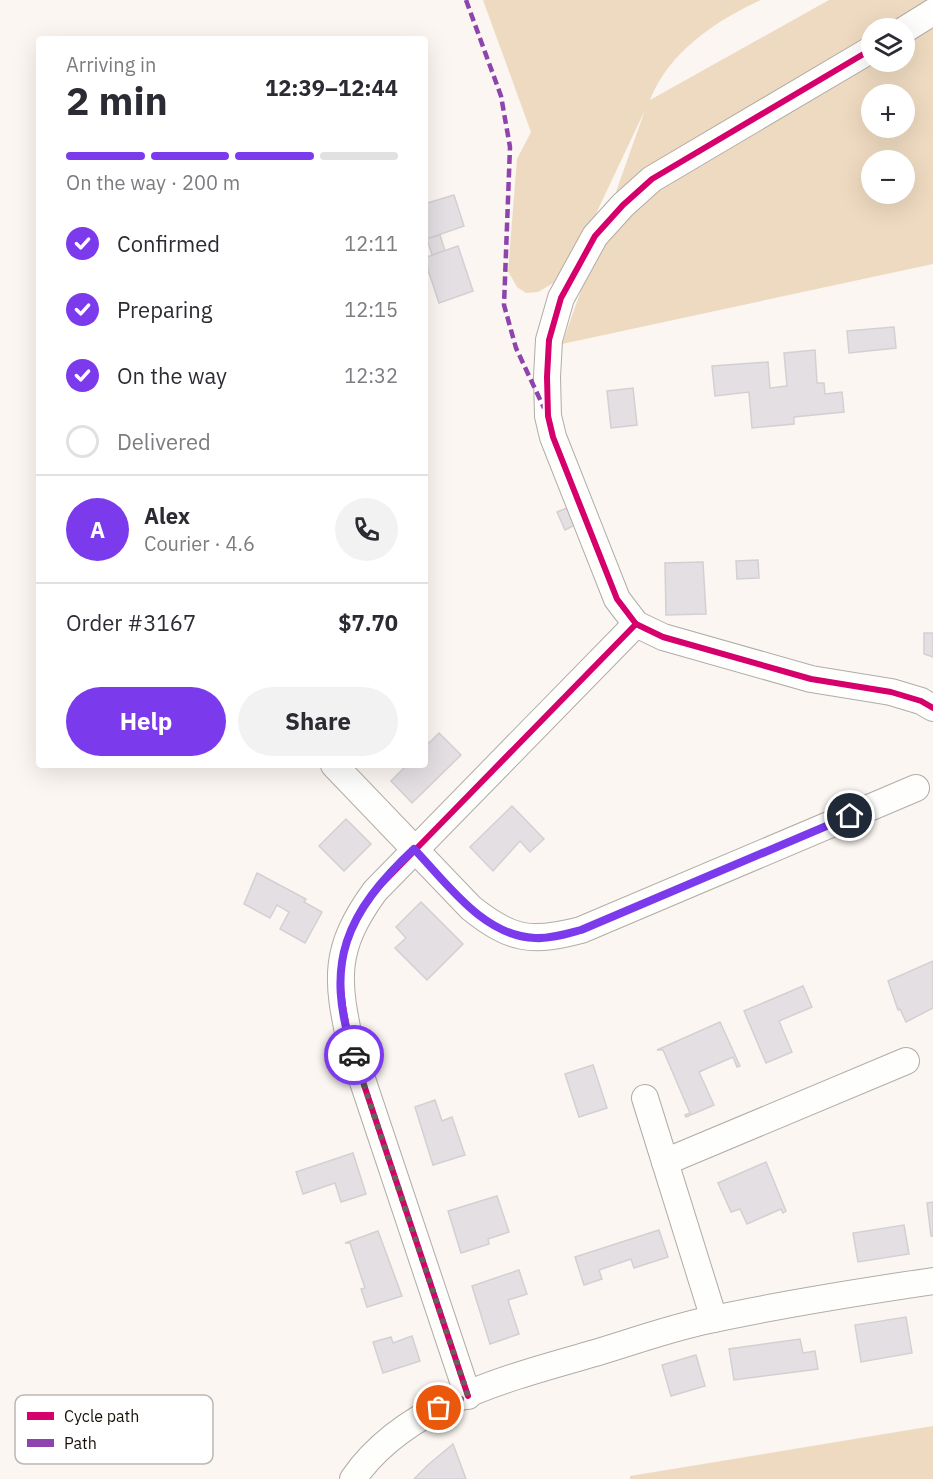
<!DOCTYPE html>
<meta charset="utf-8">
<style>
:root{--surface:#fff;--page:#f2f2f3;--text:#2b2b33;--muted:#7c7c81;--line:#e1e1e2;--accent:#7c3aed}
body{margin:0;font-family:"IBM Plex Sans",sans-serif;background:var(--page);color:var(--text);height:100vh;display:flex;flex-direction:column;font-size:22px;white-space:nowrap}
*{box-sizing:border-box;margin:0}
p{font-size:20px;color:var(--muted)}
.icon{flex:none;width:33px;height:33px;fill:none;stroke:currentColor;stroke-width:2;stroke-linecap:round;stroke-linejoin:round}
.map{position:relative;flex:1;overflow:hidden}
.panel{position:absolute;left:36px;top:36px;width:392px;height:732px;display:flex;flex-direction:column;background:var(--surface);border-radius:6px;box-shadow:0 6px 24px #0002}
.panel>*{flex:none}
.tools{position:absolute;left:861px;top:18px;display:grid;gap:12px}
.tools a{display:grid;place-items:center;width:54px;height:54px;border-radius:50%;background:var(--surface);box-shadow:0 6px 24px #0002;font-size:30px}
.pin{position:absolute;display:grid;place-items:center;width:51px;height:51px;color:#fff;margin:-26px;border:3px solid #fff;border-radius:50%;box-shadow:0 2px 6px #0007}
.courier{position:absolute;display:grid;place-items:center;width:60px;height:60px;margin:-30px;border:4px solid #7c3aed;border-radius:50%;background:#fff;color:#222;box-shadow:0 2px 8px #0007}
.overview em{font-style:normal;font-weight:700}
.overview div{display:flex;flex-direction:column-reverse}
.overview{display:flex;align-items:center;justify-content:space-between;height:102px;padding:0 30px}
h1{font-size:39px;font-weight:700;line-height:45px}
.bar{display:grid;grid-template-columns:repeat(4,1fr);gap:9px 6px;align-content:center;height:72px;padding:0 30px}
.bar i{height:8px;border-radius:4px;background:var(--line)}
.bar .selected{background:var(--accent)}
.bar p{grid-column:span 4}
.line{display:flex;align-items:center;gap:15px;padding:0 30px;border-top:2px solid var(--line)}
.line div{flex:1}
.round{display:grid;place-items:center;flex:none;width:63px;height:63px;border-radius:32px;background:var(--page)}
ol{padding:0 30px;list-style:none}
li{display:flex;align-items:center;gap:18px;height:66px}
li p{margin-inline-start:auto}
li .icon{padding:6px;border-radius:50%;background:var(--accent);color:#fff;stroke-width:4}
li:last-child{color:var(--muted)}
li i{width:33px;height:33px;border:3px solid var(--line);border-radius:50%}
.action{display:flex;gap:12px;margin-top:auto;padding:12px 30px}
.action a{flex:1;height:69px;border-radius:36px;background:var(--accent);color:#fff;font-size:24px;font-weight:700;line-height:69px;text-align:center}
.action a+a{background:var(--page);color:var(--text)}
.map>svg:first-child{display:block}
.green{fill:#eedac0;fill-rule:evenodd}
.building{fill:#e3dfe3;stroke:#d3d0d3;stroke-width:1.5}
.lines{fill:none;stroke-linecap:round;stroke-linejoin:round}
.street-casing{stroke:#b2aca6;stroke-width:28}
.street{stroke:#fefefd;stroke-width:26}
.quiet{stroke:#8e44ad;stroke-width:4.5;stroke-dasharray:9 4.5;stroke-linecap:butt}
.cycleway-casing{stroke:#fff;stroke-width:10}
.cycleway{stroke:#d6006c;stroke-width:6}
.done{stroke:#67615a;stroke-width:6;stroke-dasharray:0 10.8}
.route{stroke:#7c3aed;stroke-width:8}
.key{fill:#fff;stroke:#bab8b5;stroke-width:1.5}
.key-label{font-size:16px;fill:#181109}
</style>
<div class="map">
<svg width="933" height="1479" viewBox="0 0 933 1479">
<rect width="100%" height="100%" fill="#fbf6f1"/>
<g class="green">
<path d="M483 0H761C715 21 669 52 650 100L829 0H933V264L562 344 645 110 567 275 538 292 526 293 517 287 508 271 517 159 531 132ZM872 28H904V62H872ZM872 94H904V128H872ZM872 160H904V194H872Z"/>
<polygon points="933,1426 933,1479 630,1479 630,1476"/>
</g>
<g class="building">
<polygon points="454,195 464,226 424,240 424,204"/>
<polygon points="440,235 445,251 432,255 427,239"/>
<polygon points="458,246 473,291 439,303 424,258"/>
<polygon points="894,327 896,348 849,353 847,331"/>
<polygon points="815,350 817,383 824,383 825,394 842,392 844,412 794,417 794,424 752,428 749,392 715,396 712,366 768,362 770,388 787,386 784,353"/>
<polygon points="633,388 637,425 611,428 607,391"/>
<polygon points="567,508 575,525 565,530 557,512"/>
<polygon points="758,560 759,578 737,579 736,561"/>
<polygon points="703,562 706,614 666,615 665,563"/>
<polygon points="924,633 933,633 933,657 924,654"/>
<polygon points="439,733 461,755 412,803 391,781 407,765 424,765 424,739 429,743"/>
<polygon points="512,806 544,839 530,852 520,841 493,871 470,847"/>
<polygon points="346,819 371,844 344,871 319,846"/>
<polygon points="257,873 306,899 304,902 322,912 305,943 280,929 289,912 277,905 270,918 244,904"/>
<polygon points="421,902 463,944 427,980 395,948 406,938 396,927"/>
<polygon points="933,961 933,1008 906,1022 900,1009 898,1010 888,981"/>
<polygon points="803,986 812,1007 779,1021 792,1052 766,1063 744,1011"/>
<polygon points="720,1022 740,1066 737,1067 733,1057 699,1072 714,1105 686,1117 685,1115 690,1113 663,1050 657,1050"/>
<polygon points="593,1065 607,1108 579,1117 565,1074"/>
<polygon points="435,1100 442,1121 452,1117 465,1155 433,1165 415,1107"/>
<polygon points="353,1153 366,1194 341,1202 335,1183 303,1194 296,1172"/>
<polygon points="766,1162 786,1211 783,1213 781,1209 747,1224 740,1209 731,1212 718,1183"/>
<polygon points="497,1196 509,1232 488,1239 489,1244 461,1253 448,1211"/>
<polygon points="933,1202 933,1236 931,1236 927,1203"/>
<polygon points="904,1225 909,1254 858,1262 853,1233"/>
<polygon points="659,1230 668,1257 634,1268 631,1259 599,1270 602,1279 584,1285 575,1257"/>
<polygon points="378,1231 402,1296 367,1307 361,1289 365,1288 350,1243 345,1243"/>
<polygon points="519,1270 527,1294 508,1300 519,1334 490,1344 472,1286"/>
<polygon points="906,1317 912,1353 861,1362 855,1325"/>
<polygon points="412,1336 420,1361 383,1373 373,1342 391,1337 393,1343"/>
<polygon points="800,1339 803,1353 815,1351 818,1369 734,1380 729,1349"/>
<polygon points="696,1355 705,1386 671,1396 662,1365"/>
<polygon points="453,1444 466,1479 414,1479 429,1464"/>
</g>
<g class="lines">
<g class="street-casing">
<g id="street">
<polyline points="904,30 933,12"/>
<polyline points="872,49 652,179 623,205 595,236 561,298 549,340 547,377 548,416 553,437 617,599 636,624 663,637 811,679 891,692 921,701 933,708"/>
<path d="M334 765 471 908C511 940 531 943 581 930L916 788"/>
<polyline points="645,1098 714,1319"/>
<polyline points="665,1162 906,1061"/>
<path d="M468 1396 351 1046C336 979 333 949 375 891L636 624"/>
<path d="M353 1479C405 1403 511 1377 595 1353 632 1342 670 1328 709 1320 783 1304 858 1292 933 1281"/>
</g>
</g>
<use href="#street" class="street"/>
<polyline class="quiet" points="466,0 501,96 510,147 504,305 516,348 544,408"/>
<g class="cycleway-casing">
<g id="cycleway">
<polyline points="872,49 652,179 623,205 595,236 561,298 549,340 547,377 548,416 553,437 617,599 636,624 663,637 811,679 891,692 921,701 933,708"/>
<path d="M468 1396 351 1046C336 979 333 949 375 891L636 624"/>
</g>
</g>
<use href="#cycleway" class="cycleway"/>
</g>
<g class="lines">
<polyline class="done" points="354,1055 468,1396 439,1408"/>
<path class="route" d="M354 1055C323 963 346 913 414 849 447 883 483 936 535 938 550 939 566 934 581 930L850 816"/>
</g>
<rect x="15" y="1395" width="198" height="69" rx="9" class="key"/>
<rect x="27" y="1412" width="27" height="8" fill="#d6006c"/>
<rect x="27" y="1439" width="27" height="8" fill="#8e44ad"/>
<g class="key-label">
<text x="64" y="1422">Cycle path</text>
<text x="64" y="1449">Path</text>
</g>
</svg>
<div class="tools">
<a><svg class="icon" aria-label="layers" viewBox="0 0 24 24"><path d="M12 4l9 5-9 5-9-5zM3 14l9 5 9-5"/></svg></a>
<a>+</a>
<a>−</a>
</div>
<div class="pin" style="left:439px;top:1408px;background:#ea580c"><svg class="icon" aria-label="bag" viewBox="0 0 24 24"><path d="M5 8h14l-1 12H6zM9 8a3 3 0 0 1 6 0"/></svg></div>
<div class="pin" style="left:850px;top:816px;background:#1f2937"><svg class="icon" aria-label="home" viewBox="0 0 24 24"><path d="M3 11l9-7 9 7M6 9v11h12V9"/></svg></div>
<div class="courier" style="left:354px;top:1055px"><svg class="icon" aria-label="car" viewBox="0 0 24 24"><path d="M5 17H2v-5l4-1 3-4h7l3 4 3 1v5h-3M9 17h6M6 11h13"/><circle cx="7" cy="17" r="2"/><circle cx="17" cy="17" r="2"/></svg></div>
<section class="panel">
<div class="overview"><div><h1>2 min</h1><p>Arriving in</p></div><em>12:39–12:44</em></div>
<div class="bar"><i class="selected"></i><i class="selected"></i><i class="selected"></i><i></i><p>On the way · 200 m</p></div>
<ol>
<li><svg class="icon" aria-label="check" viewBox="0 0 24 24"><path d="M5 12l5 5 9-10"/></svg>Confirmed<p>12:11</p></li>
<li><svg class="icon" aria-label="check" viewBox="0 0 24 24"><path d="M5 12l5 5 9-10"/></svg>Preparing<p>12:15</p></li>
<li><svg class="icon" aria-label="check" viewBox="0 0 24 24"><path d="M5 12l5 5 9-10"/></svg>On the way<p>12:32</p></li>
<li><i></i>Delivered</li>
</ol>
<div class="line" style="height:108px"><b class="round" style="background:var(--accent);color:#fff">A</b><div><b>Alex</b><p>Courier · 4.6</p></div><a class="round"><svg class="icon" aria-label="phone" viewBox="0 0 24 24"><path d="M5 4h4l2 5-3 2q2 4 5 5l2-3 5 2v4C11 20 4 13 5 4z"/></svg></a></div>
<div class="line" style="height:78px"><div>Order #3167</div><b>$7.70</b></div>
<div class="action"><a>Help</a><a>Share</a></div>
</section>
</div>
